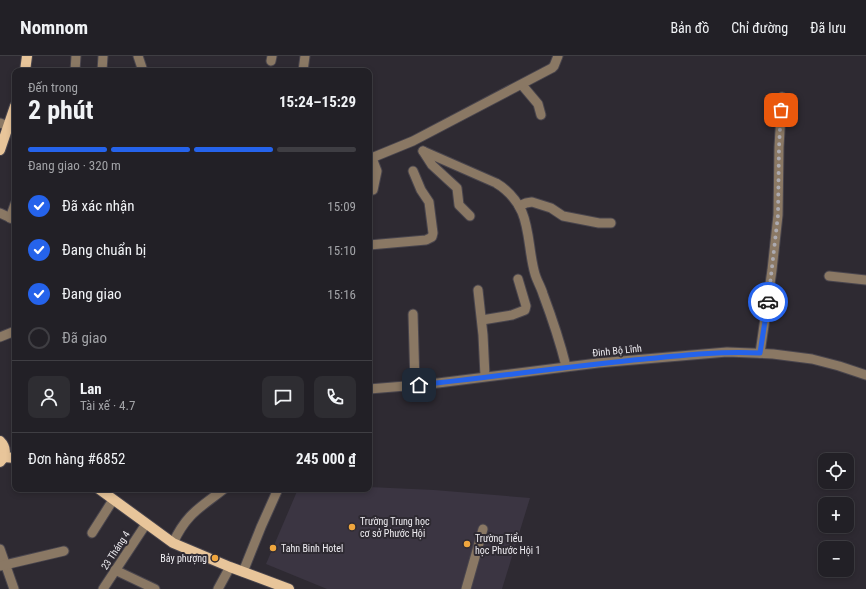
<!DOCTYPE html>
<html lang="vi">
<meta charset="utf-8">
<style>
:root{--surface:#222026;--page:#2e2d32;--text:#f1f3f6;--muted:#a2a3a7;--line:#3f3e43;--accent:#2563eb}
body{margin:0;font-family:"Roboto Condensed",sans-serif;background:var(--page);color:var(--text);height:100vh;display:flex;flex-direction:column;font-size:15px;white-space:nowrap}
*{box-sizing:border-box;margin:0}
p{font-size:13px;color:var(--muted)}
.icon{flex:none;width:22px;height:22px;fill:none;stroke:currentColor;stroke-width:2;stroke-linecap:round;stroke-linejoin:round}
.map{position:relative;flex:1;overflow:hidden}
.details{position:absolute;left:12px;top:12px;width:360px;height:424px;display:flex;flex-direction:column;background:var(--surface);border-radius:8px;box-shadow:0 2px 6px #0003,0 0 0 1px var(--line)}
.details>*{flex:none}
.buttons{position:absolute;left:818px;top:397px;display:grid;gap:8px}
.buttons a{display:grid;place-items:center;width:36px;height:36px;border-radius:8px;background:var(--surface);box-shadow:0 2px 6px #0003,0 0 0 1px var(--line);font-size:20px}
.pin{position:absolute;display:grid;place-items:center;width:34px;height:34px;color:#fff;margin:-17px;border-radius:8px;box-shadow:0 2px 6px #0006}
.courier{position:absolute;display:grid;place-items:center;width:40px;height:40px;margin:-20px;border:3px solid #2563eb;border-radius:50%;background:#fff;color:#222;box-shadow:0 1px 5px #0007}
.headline em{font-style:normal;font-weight:700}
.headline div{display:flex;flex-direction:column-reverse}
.headline{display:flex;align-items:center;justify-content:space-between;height:68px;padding:0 16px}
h1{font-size:26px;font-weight:700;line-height:30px}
.bar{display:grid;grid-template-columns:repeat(4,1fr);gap:6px 4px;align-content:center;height:48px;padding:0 16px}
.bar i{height:5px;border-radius:3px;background:var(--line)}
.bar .current{background:var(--accent)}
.bar p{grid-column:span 4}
.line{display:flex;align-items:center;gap:10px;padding:0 16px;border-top:1px solid var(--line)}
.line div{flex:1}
.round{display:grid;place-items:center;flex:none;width:42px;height:42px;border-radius:8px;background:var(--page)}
ol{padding:0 16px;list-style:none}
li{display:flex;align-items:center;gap:12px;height:44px}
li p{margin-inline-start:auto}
li .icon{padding:4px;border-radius:50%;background:var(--accent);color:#fff;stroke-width:4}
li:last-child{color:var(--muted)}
li i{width:22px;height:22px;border:2px solid var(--line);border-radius:50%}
header{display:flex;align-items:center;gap:24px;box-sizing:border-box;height:56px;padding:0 20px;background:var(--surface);border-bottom:1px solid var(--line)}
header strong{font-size:19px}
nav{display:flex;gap:22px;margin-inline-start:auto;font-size:14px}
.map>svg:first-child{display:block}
.built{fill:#3b3542}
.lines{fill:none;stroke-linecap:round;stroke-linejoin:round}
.minor-casing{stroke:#49454d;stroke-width:11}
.major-casing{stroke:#49454d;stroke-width:12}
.minor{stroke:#8a7864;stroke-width:9}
.major{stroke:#e8c59a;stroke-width:10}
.done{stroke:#aba9af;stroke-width:4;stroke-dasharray:0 7.2}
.route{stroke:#2563eb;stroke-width:5}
.poi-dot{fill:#f0a63e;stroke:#2e2a32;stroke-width:1.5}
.labels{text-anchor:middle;stroke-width:4;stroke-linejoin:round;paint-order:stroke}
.street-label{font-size:10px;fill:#efedf2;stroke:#2e2a32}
.poi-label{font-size:10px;fill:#efedf2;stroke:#2e2a32;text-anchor:start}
</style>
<header>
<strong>Nomnom</strong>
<nav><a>Bản đồ</a><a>Chỉ đường</a><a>Đã lưu</a></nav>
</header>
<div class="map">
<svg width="866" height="533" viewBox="0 0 866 533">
<rect width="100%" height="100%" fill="#2e2a32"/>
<polygon class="built" points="369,431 434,434 530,442 502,533 327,533 266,508 298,433 369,433"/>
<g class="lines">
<g class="minor-casing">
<g id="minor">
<polyline points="138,0 143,15"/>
<polyline points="271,5 272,0"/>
<polyline points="75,15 76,0"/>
<polyline points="102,15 103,0"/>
<polyline points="303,15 305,0"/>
<polyline points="522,29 538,48 541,59"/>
<polyline points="0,67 8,70"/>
<path d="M423 95 496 127C508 134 516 143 522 156 530 175 529 198 535 218 537 225 541 231 543 238 552 262 560 286 566 310"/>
<polyline points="423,95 432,109 457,132 459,149 470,160"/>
<polyline points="372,102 377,115 373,134"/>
<polyline points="369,103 413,85 552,12 554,10 558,0"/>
<polyline points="519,150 526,147 532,146 551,152 563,160 599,167 611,167"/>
<polyline points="0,157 15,164"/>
<polyline points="10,162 15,148"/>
<polyline points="369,189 426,184 432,181 433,177 429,146 421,134 413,115"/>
<polyline points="829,220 866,224"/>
<polyline points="478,234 483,279 485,320"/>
<polyline points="413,258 415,329"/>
<polyline points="482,264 512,259 525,254 526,250 518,223"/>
<polyline points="0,281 15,275"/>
<polyline points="760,297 772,214 778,159 779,91 782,41"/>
<polyline points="369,333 430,328 598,307 727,296 773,298 812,303 839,310 866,319"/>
<polyline points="92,477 113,444"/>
<path d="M173 487C187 457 200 452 224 433"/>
<polyline points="0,493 14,533"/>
<polyline points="0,510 64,495"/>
<polyline points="115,514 155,533"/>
<polyline points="243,516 261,471 278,433"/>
<polyline points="103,533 146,468"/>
<polyline points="218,533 230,511"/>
<polyline points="466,533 483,473"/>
</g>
</g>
<g class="major-casing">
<g id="major">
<polyline points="25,15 27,0"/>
<polyline points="0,94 15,50"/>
<path d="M0 385C6 391 7 399 0 406"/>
<polyline points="4,401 15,402"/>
<polyline points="99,433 173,487 230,511 289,533"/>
</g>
</g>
<use href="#minor" class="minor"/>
<use href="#major" class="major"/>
</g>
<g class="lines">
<polyline class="done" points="768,246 778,159 779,91 781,54"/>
<path class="route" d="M419 329C494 321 570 310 645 303 684 299 722 295 760 297L768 246"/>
</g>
<g class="poi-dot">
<circle cx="352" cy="471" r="4"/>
<circle cx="467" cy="488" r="4"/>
<circle cx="273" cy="492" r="4"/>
<circle cx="215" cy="502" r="4"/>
</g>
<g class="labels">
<g class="street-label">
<text transform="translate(617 294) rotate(-6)" y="4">Đinh Bộ Lĩnh</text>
<text transform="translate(115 494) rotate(-57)" y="4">23 Tháng 4</text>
</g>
<g class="poi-label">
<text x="360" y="469">Trường Trung học<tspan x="360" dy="12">cơ sở Phước Hội</tspan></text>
<text x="475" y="486">Trường Tiểu<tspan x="475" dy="12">học Phước Hội 1</tspan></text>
<text x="281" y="496">Tahn Binh Hotel</text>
<text x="207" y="506" text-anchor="end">Bảy phượng</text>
</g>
</g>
</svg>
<div class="buttons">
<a><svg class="icon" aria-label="locate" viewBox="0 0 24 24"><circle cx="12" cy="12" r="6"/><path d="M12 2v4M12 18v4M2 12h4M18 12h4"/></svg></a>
<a>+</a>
<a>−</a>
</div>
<div class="pin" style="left:781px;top:54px;background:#ea580c"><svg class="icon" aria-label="bag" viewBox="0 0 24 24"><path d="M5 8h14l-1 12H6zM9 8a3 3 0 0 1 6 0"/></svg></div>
<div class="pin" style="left:419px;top:329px;background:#1f2937"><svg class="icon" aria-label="home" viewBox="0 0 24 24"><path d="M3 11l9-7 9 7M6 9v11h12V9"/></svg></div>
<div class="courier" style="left:768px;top:246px"><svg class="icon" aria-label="car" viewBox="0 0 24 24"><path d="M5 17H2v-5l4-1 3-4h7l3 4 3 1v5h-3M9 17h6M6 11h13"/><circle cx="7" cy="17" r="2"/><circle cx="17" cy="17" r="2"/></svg></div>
<section class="details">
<div class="headline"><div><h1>2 phút</h1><p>Đến trong</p></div><em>15:24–15:29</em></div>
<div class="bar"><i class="current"></i><i class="current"></i><i class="current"></i><i></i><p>Đang giao · 320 m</p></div>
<ol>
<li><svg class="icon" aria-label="check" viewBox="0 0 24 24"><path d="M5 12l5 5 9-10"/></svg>Đã xác nhận<p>15:09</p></li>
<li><svg class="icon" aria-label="check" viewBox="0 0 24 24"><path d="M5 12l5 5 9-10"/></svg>Đang chuẩn bị<p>15:10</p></li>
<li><svg class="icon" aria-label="check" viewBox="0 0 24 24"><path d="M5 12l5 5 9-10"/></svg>Đang giao<p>15:16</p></li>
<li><i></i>Đã giao</li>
</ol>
<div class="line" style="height:72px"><a class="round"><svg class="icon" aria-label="person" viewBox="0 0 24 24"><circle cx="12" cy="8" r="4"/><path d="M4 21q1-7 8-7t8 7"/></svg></a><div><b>Lan</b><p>Tài xế · 4.7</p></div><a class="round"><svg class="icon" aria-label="chat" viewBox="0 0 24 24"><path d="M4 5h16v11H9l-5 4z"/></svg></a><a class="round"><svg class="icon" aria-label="phone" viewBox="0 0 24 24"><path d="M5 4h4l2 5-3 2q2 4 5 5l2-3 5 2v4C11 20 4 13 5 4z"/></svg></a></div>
<div class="line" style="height:52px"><div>Đơn hàng #6852</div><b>245 000 ₫</b></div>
</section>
</div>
